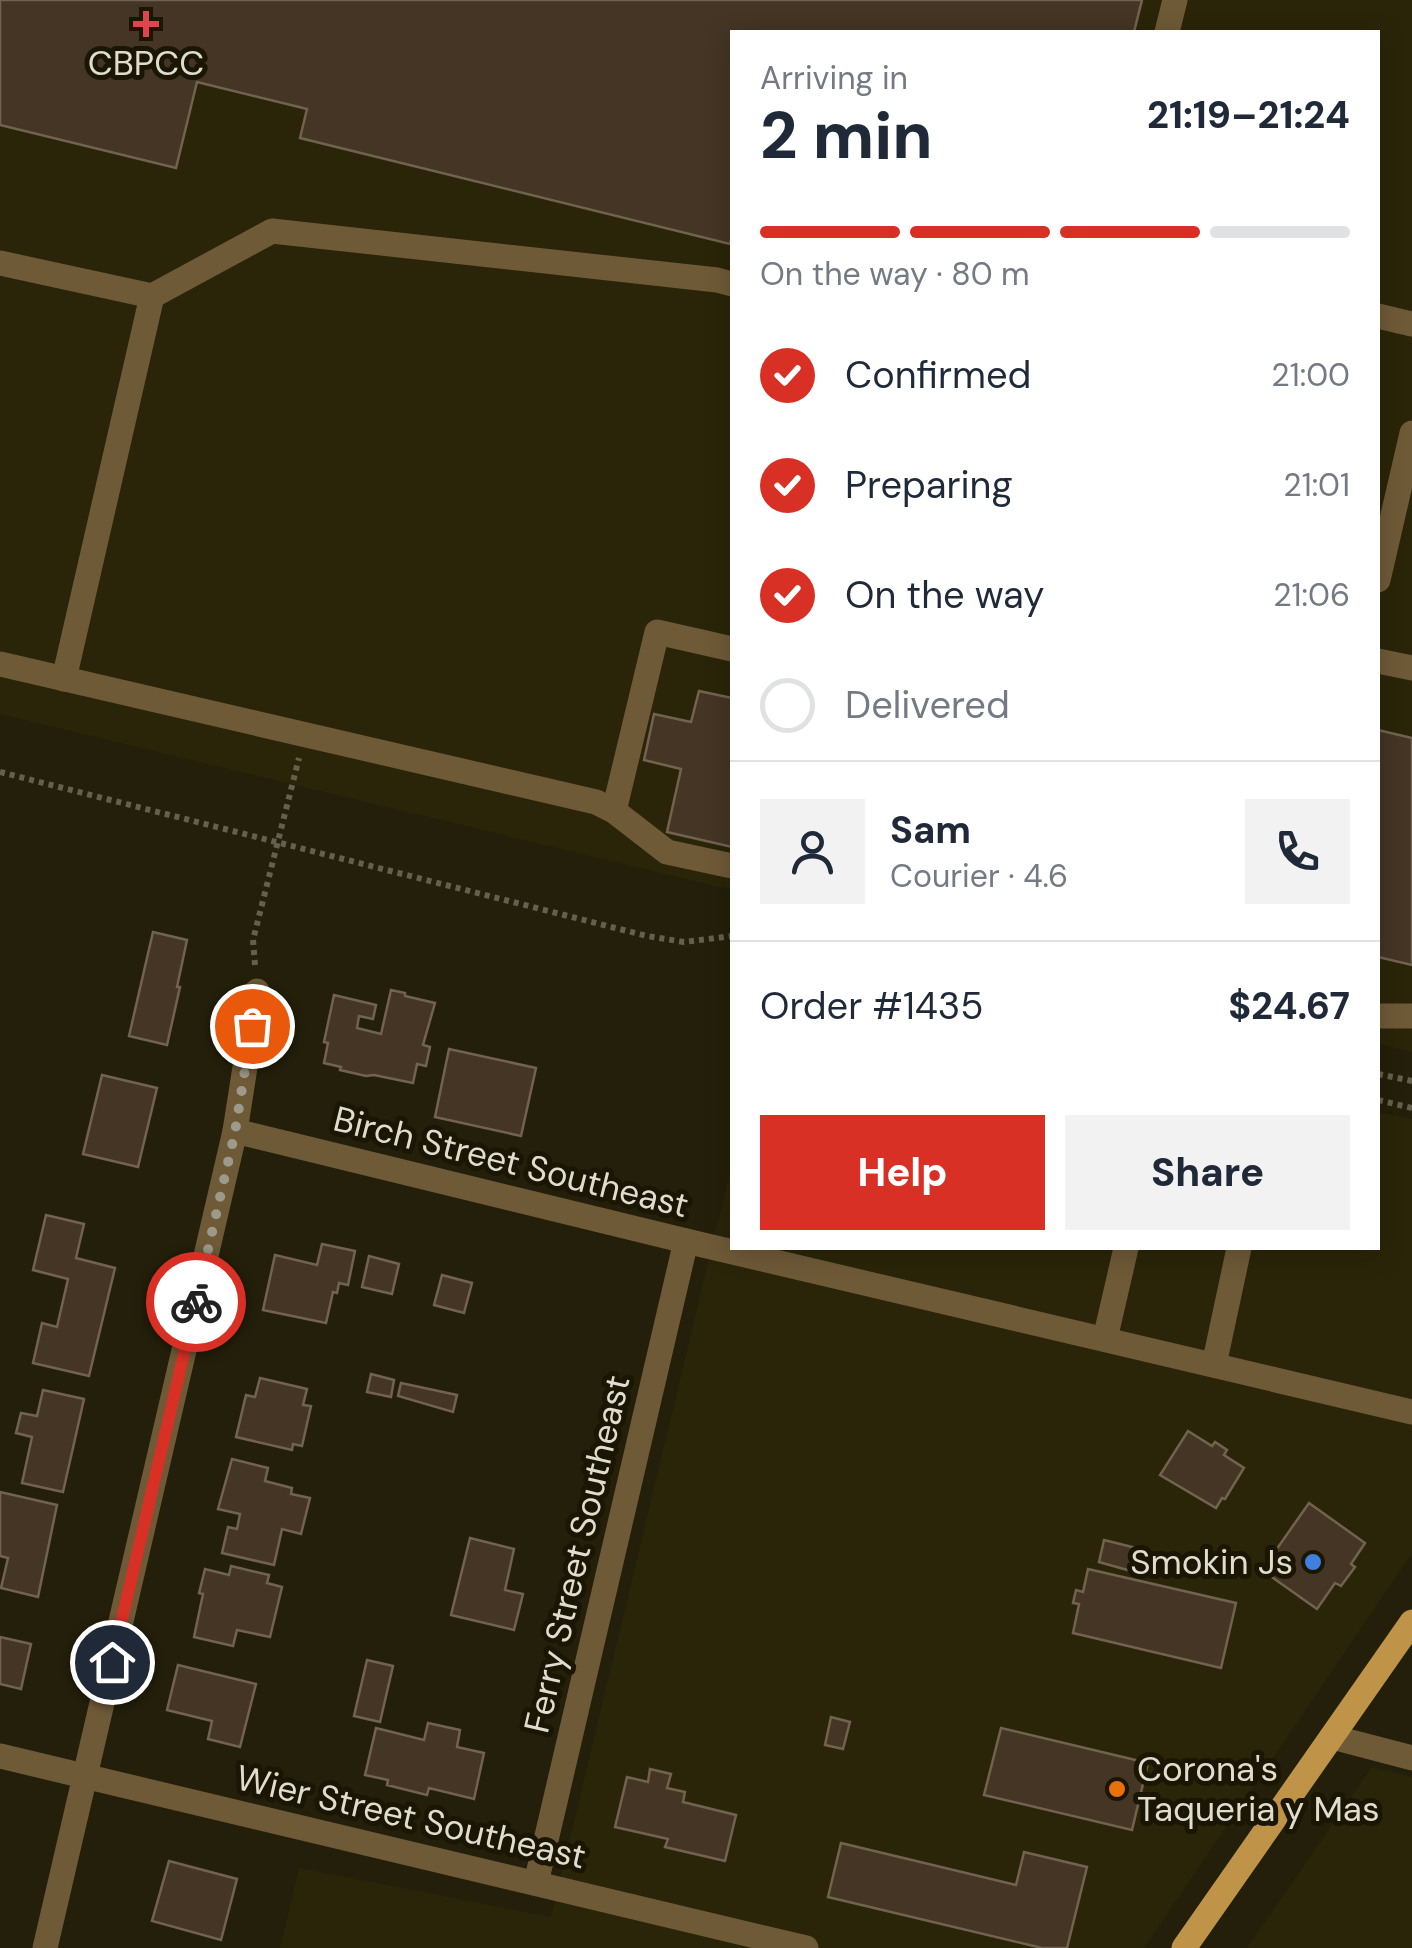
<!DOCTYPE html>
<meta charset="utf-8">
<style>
:root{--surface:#fff;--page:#f2f2f3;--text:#1f2937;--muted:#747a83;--line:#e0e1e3;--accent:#d93025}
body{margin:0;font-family:"DM Sans",sans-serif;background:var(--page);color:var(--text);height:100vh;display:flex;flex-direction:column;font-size:38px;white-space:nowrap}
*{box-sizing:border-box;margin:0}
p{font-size:32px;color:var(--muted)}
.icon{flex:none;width:55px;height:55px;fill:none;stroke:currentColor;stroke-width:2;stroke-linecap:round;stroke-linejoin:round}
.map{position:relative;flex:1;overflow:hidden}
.drawer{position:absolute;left:730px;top:30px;width:650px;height:1220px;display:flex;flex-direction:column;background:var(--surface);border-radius:0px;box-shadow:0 5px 25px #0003}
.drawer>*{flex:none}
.pin{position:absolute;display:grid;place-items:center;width:85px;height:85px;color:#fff;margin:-42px;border:5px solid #fff;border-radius:50%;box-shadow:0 2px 10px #0007}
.courier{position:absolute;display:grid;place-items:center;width:100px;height:100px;margin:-50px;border:8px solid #d93025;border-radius:50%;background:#fff;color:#222;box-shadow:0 2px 12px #0007}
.summary em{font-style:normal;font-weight:800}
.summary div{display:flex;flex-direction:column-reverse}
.summary{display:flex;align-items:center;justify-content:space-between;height:170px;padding:0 30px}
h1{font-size:65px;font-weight:800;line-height:75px}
.bar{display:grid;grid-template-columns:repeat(4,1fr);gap:15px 10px;align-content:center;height:120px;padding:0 30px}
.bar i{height:12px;border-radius:8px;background:var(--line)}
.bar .on{background:var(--accent)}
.bar p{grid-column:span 4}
.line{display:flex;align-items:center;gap:25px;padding:0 30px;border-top:2px solid var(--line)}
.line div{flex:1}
.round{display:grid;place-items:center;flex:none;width:105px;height:105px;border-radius:0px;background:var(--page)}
ol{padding:0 30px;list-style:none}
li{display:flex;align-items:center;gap:30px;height:110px}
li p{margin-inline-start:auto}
li .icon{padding:10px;border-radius:50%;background:var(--accent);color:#fff;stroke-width:4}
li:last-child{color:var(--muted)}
li i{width:55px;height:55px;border:5px solid var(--line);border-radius:50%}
.cta{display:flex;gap:20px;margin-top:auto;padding:20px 30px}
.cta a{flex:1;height:115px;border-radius:0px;background:var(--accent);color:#fff;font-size:40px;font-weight:800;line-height:115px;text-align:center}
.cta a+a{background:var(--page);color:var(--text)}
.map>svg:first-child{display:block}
.built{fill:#2a2508}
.building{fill:#443524;stroke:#726250;stroke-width:2.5}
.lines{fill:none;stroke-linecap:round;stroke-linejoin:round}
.path{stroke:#63604d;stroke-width:6;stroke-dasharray:5 5;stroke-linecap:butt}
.minor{stroke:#6f5a37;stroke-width:25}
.major{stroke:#c09448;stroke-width:25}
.done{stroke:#9d9a8b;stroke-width:10;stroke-dasharray:0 18}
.route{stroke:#d93025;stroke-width:12}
.health-dot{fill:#e0444e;stroke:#1a1603;stroke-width:4}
.shop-dot{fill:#3f7fe0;stroke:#1a1603;stroke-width:4}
.food-dot{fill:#e8710a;stroke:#1a1603;stroke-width:4}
.labels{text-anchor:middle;stroke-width:10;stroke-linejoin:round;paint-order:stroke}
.poi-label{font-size:35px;fill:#dfddd0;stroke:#1a1603}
.street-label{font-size:35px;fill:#dfddd0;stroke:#1a1603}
</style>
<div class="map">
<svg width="1412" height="1948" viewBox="0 0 1412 1948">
<rect width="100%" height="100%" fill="#231f0a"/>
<g class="built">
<polygon points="0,0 1412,0 1412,1052 1378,1044 1378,32 732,32 732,890 0,714"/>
<polygon points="1378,1112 1412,1119 1412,1553 1144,1948 280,1948 299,1868 551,1917 732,1163 732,1248 1378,1248"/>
<polygon points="1372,1767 1412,1777 1412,1948 1247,1948"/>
</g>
<g class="building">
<polygon points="0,0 1142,0 1134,32 732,32 732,235 730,244 300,138 307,109 197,82 176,168 0,125"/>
<polygon points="699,691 732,698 732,847 667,832 681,769 644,760 654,714 691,722"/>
<polygon points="1378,730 1412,738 1412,965 1378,957"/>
<polygon points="153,932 187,940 177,987 180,987 167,1045 129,1036"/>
<polygon points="391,990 405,993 405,996 435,1003 423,1045 430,1047 426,1066 417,1064 413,1083 374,1075 366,1076 340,1070 341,1067 324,1063 328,1043 324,1042 334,995 376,1005 373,1019 359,1016 357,1028 381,1034"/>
<polygon points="449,1049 536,1068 521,1136 435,1117"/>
<polygon points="102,1075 157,1088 138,1167 83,1154"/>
<polygon points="46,1215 84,1224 76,1258 115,1268 89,1376 33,1363 42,1323 57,1327 68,1279 33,1270"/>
<polygon points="322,1244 355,1251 348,1285 339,1283 337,1293 333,1292 326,1323 263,1310 275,1255 317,1265"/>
<polygon points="369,1256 399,1264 392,1294 362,1287"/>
<polygon points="442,1275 472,1283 464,1313 434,1305"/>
<polygon points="371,1374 394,1380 391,1397 367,1392"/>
<polygon points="260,1378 307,1389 303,1405 311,1406 302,1446 293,1444 292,1450 236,1437 246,1395 255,1397"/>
<polygon points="401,1383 457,1395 453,1412 398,1396"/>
<polygon points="43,1390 84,1399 63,1492 22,1483 32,1437 16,1433 21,1413 37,1416"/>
<polygon points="1188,1431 1212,1446 1215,1442 1227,1450 1224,1455 1244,1468 1225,1499 1222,1498 1216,1508 1160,1475"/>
<polygon points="232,1459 268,1468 265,1481 292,1488 291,1494 310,1498 301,1534 282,1529 274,1565 222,1553 228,1527 237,1529 240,1514 218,1509"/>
<polygon points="0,1492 57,1505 38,1597 1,1588 8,1558 0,1556"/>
<polygon points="1309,1503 1365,1543 1351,1564 1355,1567 1341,1586 1335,1583 1317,1609 1262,1570"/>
<polygon points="470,1538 514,1549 505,1590 523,1594 514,1630 451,1615"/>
<polygon points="1104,1540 1144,1550 1138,1573 1099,1562"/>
<polygon points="231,1566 269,1575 267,1583 282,1587 270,1637 237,1630 233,1646 194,1637 203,1594 199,1593 205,1569 229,1575"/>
<polygon points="1088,1569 1236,1603 1221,1668 1073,1633 1079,1604 1073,1603 1076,1590 1083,1592"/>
<polygon points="0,1637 31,1644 21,1689 0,1684"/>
<polygon points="367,1660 393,1666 380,1722 354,1716"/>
<polygon points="178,1665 256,1684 240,1747 208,1739 212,1721 167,1710"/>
<polygon points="831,1717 850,1722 843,1749 825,1745"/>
<polygon points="428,1723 460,1730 457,1747 484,1753 474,1799 429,1788 427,1795 387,1785 388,1780 365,1775 376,1728 424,1740"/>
<polygon points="1001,1728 1148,1763 1132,1830 984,1795"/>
<polygon points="650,1769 671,1774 667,1788 685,1792 683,1802 736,1815 725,1861 665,1847 668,1839 615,1827 627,1777 648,1782"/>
<polygon points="841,1843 1016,1885 1024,1852 1087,1867 1067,1948 1042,1948 828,1897"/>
<polygon points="169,1861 237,1879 221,1940 152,1921"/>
</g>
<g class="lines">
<g class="path">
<polyline points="0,772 647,936 684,942 732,936"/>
<polyline points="255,965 253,940 299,758"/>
<polyline points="1378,1074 1412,1081"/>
<polyline points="1378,1100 1412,1108"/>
</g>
<g class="minor">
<polyline points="1167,32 1175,0"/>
<polyline points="0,263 152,296 272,231 717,280 732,284"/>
<polyline points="1378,316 1412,324"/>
<polyline points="1378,580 1412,433"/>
<polyline points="1378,661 1412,668"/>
<polyline points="0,664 596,802 614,811 667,852 732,866"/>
<polyline points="64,679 152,296"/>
<polyline points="614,811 657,632 732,649"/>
<polyline points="1378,1016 1412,1016"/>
<polyline points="235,1131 686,1241 1412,1412"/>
<polyline points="1105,1339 1126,1248"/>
<polyline points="1214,1365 1239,1248"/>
<polyline points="1332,1737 1412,1758"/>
<polyline points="0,1756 806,1948"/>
<polyline points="536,1883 686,1241"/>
<polyline points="45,1948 235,1131 257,991"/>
</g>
<polyline class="major" points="1184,1948 1412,1622"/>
</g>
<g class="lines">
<polyline class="done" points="196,1302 235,1132 252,1026"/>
<polyline class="route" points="112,1662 196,1302"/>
</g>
<path class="health-dot" d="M141 9h10v10h10v10h-10v10h-10v-10h-10v-10h10z"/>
<circle class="shop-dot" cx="1313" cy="1562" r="10"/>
<circle class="food-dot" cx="1117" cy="1789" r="10"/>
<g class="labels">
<g class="poi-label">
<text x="146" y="75">CBPCC</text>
<text x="1293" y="1574" text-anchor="end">Smokin Js</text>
<text x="1137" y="1781" text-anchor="start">Corona's<tspan x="1137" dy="40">Taqueria y Mas</tspan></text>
</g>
<g class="street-label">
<text transform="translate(511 1162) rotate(14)" y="12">Birch Street Southeast</text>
<text transform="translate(577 1554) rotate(-77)" y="12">Ferry Street Southeast</text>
<text transform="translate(411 1817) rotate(13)" y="12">Wier Street Southeast</text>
</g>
</g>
</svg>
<div class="pin" style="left:252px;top:1026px;background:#ea580c"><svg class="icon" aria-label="bag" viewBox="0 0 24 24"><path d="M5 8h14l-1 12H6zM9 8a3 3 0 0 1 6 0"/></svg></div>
<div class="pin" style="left:112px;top:1662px;background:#1f2937"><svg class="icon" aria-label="home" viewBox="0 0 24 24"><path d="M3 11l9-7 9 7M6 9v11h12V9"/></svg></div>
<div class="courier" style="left:196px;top:1302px"><svg class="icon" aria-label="bike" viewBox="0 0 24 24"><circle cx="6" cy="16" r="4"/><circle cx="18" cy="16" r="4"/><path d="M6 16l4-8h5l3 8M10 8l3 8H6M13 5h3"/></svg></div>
<section class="drawer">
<div class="summary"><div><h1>2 min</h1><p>Arriving in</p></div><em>21:19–21:24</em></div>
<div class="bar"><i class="on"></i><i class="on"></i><i class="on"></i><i></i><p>On the way · 80 m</p></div>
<ol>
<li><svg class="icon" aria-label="check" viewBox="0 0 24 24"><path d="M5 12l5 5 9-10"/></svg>Confirmed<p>21:00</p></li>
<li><svg class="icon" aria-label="check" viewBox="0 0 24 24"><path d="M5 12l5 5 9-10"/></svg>Preparing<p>21:01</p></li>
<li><svg class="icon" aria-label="check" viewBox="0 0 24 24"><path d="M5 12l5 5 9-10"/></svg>On the way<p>21:06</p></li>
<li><i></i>Delivered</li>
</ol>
<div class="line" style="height:180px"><a class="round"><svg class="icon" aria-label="person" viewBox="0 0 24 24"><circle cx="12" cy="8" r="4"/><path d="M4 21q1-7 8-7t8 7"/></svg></a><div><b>Sam</b><p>Courier · 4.6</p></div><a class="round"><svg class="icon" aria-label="phone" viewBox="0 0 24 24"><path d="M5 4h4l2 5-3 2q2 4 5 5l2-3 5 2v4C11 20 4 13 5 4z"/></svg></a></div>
<div class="line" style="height:130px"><div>Order #1435</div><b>$24.67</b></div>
<div class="cta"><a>Help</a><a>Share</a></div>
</section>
</div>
